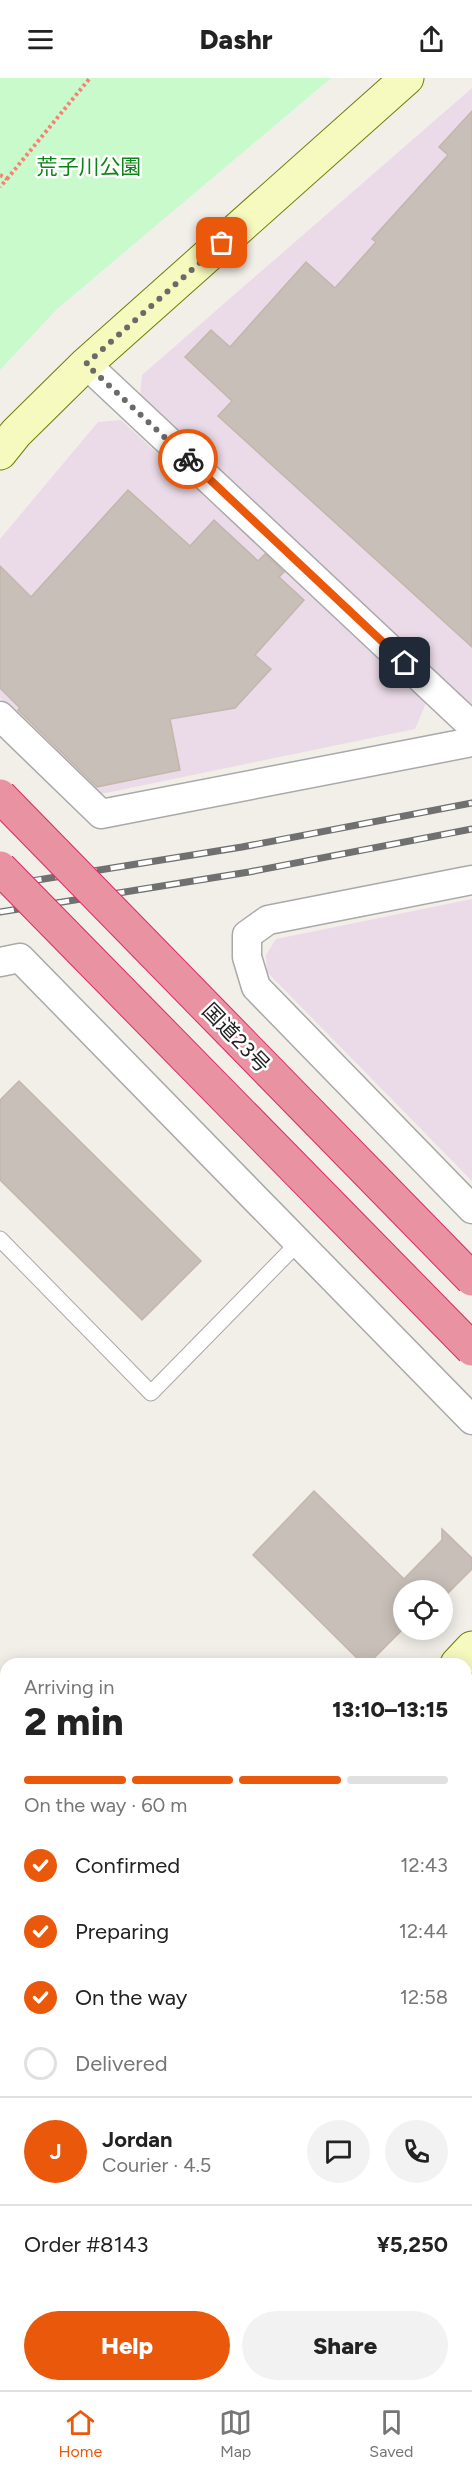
<!DOCTYPE html>
<meta charset="utf-8">
<style>
:root{--surface:#fff;--page:#f2f2f2;--text:#222;--muted:#767676;--line:#e0e0e0;--accent:#ea580c}
body{margin:0;font-family:Figtree,"Noto Sans JP",sans-serif;background:var(--page);color:var(--text);height:100vh;display:flex;flex-direction:column;font-size:22px;white-space:nowrap}
*{box-sizing:border-box;margin:0}
p{font-size:20px;color:var(--muted)}
.icon{flex:none;width:33px;height:33px;fill:none;stroke:currentColor;stroke-width:2;stroke-linecap:round;stroke-linejoin:round}
.map{position:relative;flex:1;overflow:hidden}
.drawer{position:absolute;left:0px;top:1580px;width:472px;height:734px;display:flex;flex-direction:column;background:var(--surface);border-radius:18px 18px 0 0;box-shadow:0 3px 15px #0003}
.drawer>*{flex:none}
.tools{position:absolute;left:393px;top:1502px;display:grid;gap:12px}
.tools a{display:grid;place-items:center;width:60px;height:60px;border-radius:50%;background:var(--surface);box-shadow:0 3px 15px #0003;font-size:30px}
.pin{position:absolute;display:grid;place-items:center;width:51px;height:51px;color:#fff;margin:-26px;border-radius:12px;box-shadow:0 3px 9px #0006}
.courier{position:absolute;display:grid;place-items:center;width:60px;height:60px;margin:-30px;border:4px solid #ea580c;border-radius:50%;background:#fff;color:#222;box-shadow:0 2px 8px #0007}
.head em{font-style:normal;font-weight:800}
.head div{display:flex;flex-direction:column-reverse}
.head{display:flex;align-items:center;justify-content:space-between;height:102px;padding:0 24px}
h1{font-size:39px;font-weight:800;line-height:45px}
.bar{display:grid;grid-template-columns:repeat(4,1fr);gap:9px 6px;align-content:center;height:72px;padding:0 24px}
.bar i{height:8px;border-radius:4px;background:var(--line)}
.bar .on{background:var(--accent)}
.bar p{grid-column:span 4}
.line{display:flex;align-items:center;gap:15px;padding:0 24px;border-top:2px solid var(--line)}
.line div{flex:1}
.round{display:grid;place-items:center;flex:none;width:63px;height:63px;border-radius:32px;background:var(--page)}
ol{padding:0 24px;list-style:none}
li{display:flex;align-items:center;gap:18px;height:66px}
li p{margin-inline-start:auto}
li .icon{padding:6px;border-radius:50%;background:var(--accent);color:#fff;stroke-width:4}
li:last-child{color:var(--muted)}
li i{width:33px;height:33px;border:3px solid var(--line);border-radius:50%}
.primary-button{display:flex;gap:12px;margin-top:auto;padding:12px 24px}
.primary-button a{flex:1;height:69px;border-radius:36px;background:var(--accent);color:#fff;font-size:24px;font-weight:800;line-height:69px;text-align:center}
.primary-button a+a{background:var(--page);color:var(--text)}
header{display:flex;justify-content:space-between;align-items:center;height:78px;padding:0 24px;background:var(--surface);font-size:27px;font-weight:800}
.tabs{display:flex;justify-content:space-around;align-items:center;height:84px;border-top:2px solid var(--line);background:var(--surface);font-size:16px;color:var(--muted)}
.tabs a{display:grid;justify-items:center;gap:3px}
.tabs .on{color:var(--accent)}
.map>svg:first-child{display:block}
.industrial{fill:#ebdbe8}
.park{fill:#c8facc}
.building{fill:#c7bfb8;stroke:#c4b6ab;stroke-width:1.5}
.lines{fill:none;stroke-linecap:round;stroke-linejoin:round}
.lane-casing{stroke:#a9a9a9;stroke-width:17}
.street-casing{stroke:#a9a9a9;stroke-width:31}
.secondary-casing{stroke:#707d05;stroke-width:35}
.path{stroke:#fa8072;stroke-width:4;stroke-dasharray:3 3;stroke-linecap:butt}
.lane{stroke:#fff;stroke-width:15}
.street{stroke:#fff;stroke-width:28}
.secondary{stroke:#f7fabf;stroke-width:33}
.rail-casing{stroke:#707070;stroke-width:7}
.rail{stroke:#fff;stroke-width:4.5;stroke-dasharray:14;stroke-linecap:butt}
.highway-bridge-casing{stroke:#dc2a67;stroke-width:35;stroke-linecap:butt}
.highway-bridge{stroke:#e892a2;stroke-width:33}
.done{stroke:#6b6a68;stroke-width:6;stroke-dasharray:0 10.8}
.route{stroke:#ea580c;stroke-width:8}
.labels{text-anchor:middle;stroke-width:5;stroke-linejoin:round;paint-order:stroke}
.park-label{font-size:21px;fill:#0c8416;stroke:#fff}
.street-label{font-size:21px;fill:#222;stroke:#fff}
</style>
<header><svg class="icon" aria-label="menu" viewBox="0 0 24 24"><path d="M4 6h16M4 12h16M4 18h16"/></svg>Dashr<svg class="icon" aria-label="share" viewBox="0 0 24 24"><path d="M12 15V3M7 8l5-5 5 5M5 13v7h14v-7"/></svg></header>
<div class="map">
<svg width="472" height="2312" viewBox="0 0 472 2312">
<rect width="100%" height="100%" fill="#f2efe9"/>
<g class="industrial">
<polygon points="472,10 472,631 140,318 142,297"/>
<polygon points="121,342 427,623 415,651 96,717 0,620 0,461 98,344"/>
<polygon points="472,821 472,1103 267,894 266,877 276,861"/>
<polygon points="472,1621 472,1766 466,1760 466,1627"/>
<polygon points="467,1819 472,1825 472,2312 423,2312 418,2307 466,2307"/>
<polygon points="6,2098 6,2307 362,2307 367,2312 0,2312 0,2105"/>
</g>
<polygon class="park" points="0,0 331,0 57,231 0,292"/>
<g class="building">
<polygon points="472,33 472,569 218,338 232,323 185,279 211,252 230,269 306,184 335,210 376,164 372,161 448,77 439,69"/>
<polygon points="128,412 190,468 214,442 258,483 265,476 284,494 279,499 304,522 255,577 271,591 235,630 170,641 180,692 97,709 18,632 20,630 0,610 0,488 31,519"/>
<polygon points="19,1003 201,1183 142,1242 0,1102 0,1022"/>
<polygon points="314,1413 404,1501 442,1462 442,1451 472,1480 472,1491 442,1521 442,1510 441,1512 404,1512 404,1550 368,1586 363,1586 253,1477"/>
</g>
<g class="lines">
<g class="lane-casing">
<polyline id="lane" points="0,1161 151,1315 298,1165"/>
</g>
<g class="street-casing">
<g id="street">
<polyline points="86,286 472,648"/>
<polyline points="0,638 101,736 472,664"/>
<polyline points="472,802 268,842 247,857 247,879 256,909 472,1131"/>
<polyline points="0,884 20,880 472,1342"/>
<polyline points="466,1789 472,1795"/>
<polyline points="390,2307 394,2312"/>
</g>
</g>
<g class="secondary-casing">
<g id="secondary">
<polyline points="0,375 16,355 86,286 407,0"/>
<polyline points="457,1586 472,1570"/>
<polyline points="0,2056 6,2049"/>
</g>
</g>
<g class="path">
<polyline points="0,97 7,101 0,109"/>
<polyline points="7,101 90,0"/>
</g>
<use href="#lane" class="lane"/>
<use href="#street" class="street"/>
<use href="#secondary" class="secondary"/>
<g class="rail-casing">
<g id="rail">
<polyline points="0,808 242,769 472,725"/>
<polyline points="0,834 249,794 472,751"/>
</g>
</g>
<use href="#rail" class="rail"/>
<g class="highway-bridge-casing">
<g id="highway-bridge">
<polyline points="0,718 472,1201"/>
<polyline points="0,790 472,1271"/>
</g>
</g>
<use href="#highway-bridge" class="highway-bridge"/>
</g>
<g class="lines">
<polyline class="done" points="188,381 86,286 222,165"/>
<polyline class="route" points="188,381 405,585"/>
</g>
<g class="labels">
<g class="park-label">
<text x="89" y="96">荒子川公園</text>
</g>
<g class="street-label">
<text transform="translate(236 960) rotate(46)" y="7">国道23号</text>
</g>
</g>
</svg>
<div class="tools">
<a><svg class="icon" aria-label="locate" viewBox="0 0 24 24"><circle cx="12" cy="12" r="6"/><path d="M12 2v4M12 18v4M2 12h4M18 12h4"/></svg></a>
</div>
<div class="pin" style="left:222px;top:165px;background:#ea580c"><svg class="icon" aria-label="bag" viewBox="0 0 24 24"><path d="M5 8h14l-1 12H6zM9 8a3 3 0 0 1 6 0"/></svg></div>
<div class="pin" style="left:405px;top:585px;background:#1f2937"><svg class="icon" aria-label="home" viewBox="0 0 24 24"><path d="M3 11l9-7 9 7M6 9v11h12V9"/></svg></div>
<div class="courier" style="left:188px;top:381px"><svg class="icon" aria-label="bike" viewBox="0 0 24 24"><circle cx="6" cy="16" r="4"/><circle cx="18" cy="16" r="4"/><path d="M6 16l4-8h5l3 8M10 8l3 8H6M13 5h3"/></svg></div>
<section class="drawer">
<div class="head"><div><h1>2 min</h1><p>Arriving in</p></div><em>13:10–13:15</em></div>
<div class="bar"><i class="on"></i><i class="on"></i><i class="on"></i><i></i><p>On the way · 60 m</p></div>
<ol>
<li><svg class="icon" aria-label="check" viewBox="0 0 24 24"><path d="M5 12l5 5 9-10"/></svg>Confirmed<p>12:43</p></li>
<li><svg class="icon" aria-label="check" viewBox="0 0 24 24"><path d="M5 12l5 5 9-10"/></svg>Preparing<p>12:44</p></li>
<li><svg class="icon" aria-label="check" viewBox="0 0 24 24"><path d="M5 12l5 5 9-10"/></svg>On the way<p>12:58</p></li>
<li><i></i>Delivered</li>
</ol>
<div class="line" style="height:108px"><b class="round" style="background:var(--accent);color:#fff">J</b><div><b>Jordan</b><p>Courier · 4.5</p></div><a class="round"><svg class="icon" aria-label="chat" viewBox="0 0 24 24"><path d="M4 5h16v11H9l-5 4z"/></svg></a><a class="round"><svg class="icon" aria-label="phone" viewBox="0 0 24 24"><path d="M5 4h4l2 5-3 2q2 4 5 5l2-3 5 2v4C11 20 4 13 5 4z"/></svg></a></div>
<div class="line" style="height:78px"><div>Order #8143</div><b>¥5,250</b></div>
<div class="primary-button"><a>Help</a><a>Share</a></div>
</section>
</div>
<nav class="tabs">
<a class="on"><svg class="icon" aria-label="home" viewBox="0 0 24 24"><path d="M3 11l9-7 9 7M6 9v11h12V9"/></svg>Home</a>
<a><svg class="icon" aria-label="map" viewBox="0 0 24 24"><path d="M3 6l6-2 6 2 6-2v14l-6 2-6-2-6 2zM9 4v14M15 6v14"/></svg>Map</a>
<a><svg class="icon" aria-label="saved" viewBox="0 0 24 24"><path d="M7 4h10v16l-5-4-5 4z"/></svg>Saved</a>
</nav>
